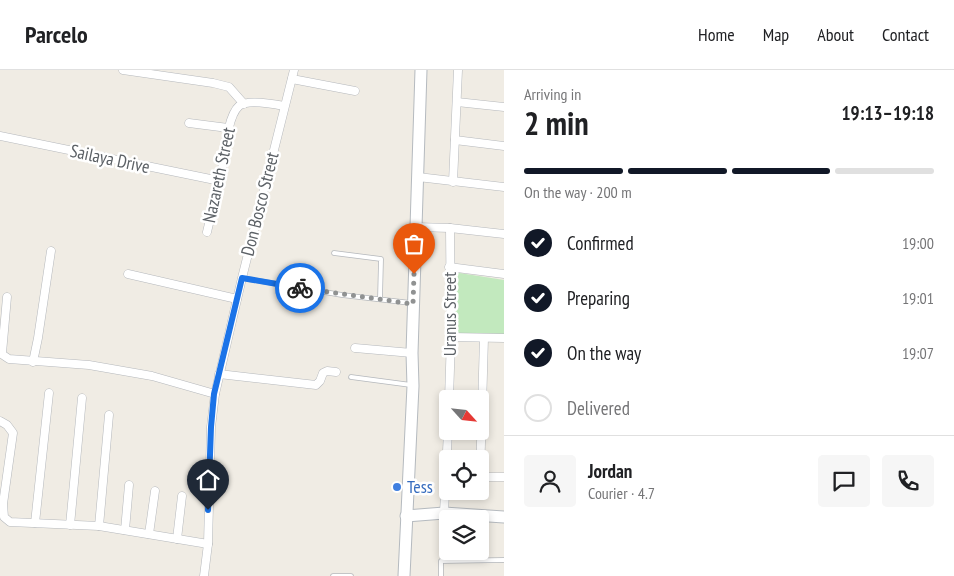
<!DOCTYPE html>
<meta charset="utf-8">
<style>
:root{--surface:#fff;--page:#f6f6f6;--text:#202124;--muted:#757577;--line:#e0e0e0;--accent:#111827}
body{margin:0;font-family:"PT Sans Narrow",sans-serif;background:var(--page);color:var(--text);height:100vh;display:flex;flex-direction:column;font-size:19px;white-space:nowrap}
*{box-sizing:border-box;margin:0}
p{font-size:16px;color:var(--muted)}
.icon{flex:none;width:28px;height:28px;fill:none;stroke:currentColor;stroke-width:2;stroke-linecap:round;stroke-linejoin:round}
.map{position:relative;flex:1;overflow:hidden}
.sheet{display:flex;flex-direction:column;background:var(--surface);width:450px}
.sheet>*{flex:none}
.needle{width:32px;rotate:117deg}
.fabs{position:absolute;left:439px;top:320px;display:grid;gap:10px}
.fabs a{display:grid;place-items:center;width:50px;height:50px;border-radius:5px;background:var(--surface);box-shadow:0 2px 8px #0003;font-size:25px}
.pin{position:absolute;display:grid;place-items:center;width:42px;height:42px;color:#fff;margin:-51px -21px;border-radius:50% 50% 50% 0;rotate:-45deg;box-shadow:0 0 5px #0007}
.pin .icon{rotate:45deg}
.courier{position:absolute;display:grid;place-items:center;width:50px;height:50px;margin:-25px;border:4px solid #1a73e8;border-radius:50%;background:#fff;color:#222;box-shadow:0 1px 6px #0007}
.headline em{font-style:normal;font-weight:700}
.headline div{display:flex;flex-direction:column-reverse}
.headline{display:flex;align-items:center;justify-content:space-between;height:85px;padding:0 20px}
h1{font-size:32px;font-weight:700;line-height:38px}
.bar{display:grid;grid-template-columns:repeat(4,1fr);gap:8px 5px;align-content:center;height:60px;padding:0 20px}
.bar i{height:6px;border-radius:4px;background:var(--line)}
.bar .current{background:var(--accent)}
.bar p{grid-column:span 4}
.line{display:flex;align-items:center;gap:12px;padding:0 20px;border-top:1px solid var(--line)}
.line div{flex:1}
.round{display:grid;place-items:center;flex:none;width:52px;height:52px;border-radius:5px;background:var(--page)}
ol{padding:0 20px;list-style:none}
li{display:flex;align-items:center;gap:15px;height:55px}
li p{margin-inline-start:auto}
li .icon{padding:5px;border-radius:50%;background:var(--accent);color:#fff;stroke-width:4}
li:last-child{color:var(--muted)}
li i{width:28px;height:28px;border:2px solid var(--line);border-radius:50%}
header{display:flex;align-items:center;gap:30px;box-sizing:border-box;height:70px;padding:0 25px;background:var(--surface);border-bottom:1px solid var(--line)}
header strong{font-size:24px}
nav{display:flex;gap:28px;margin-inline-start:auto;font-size:18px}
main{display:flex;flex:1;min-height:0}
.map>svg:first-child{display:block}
.green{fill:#c2e9be}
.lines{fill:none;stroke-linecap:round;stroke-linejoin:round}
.lane-casing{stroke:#b5b8bc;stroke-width:5.5}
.street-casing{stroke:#b5b8bc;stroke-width:9}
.secondary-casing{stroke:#b5babf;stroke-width:13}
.lane{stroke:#fff;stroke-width:4}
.street{stroke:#fff;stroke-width:8}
.secondary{stroke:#fff;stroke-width:11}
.done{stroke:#909292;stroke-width:5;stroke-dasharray:0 9}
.route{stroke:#1a73e8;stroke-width:6}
.shop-dot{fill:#3f7fe0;stroke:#fff;stroke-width:2}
.labels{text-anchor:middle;stroke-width:5;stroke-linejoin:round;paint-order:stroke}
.street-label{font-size:18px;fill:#5c6166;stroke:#fff}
.shop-label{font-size:18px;fill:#366cbe;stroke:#fff;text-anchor:start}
</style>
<header>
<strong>Parcelo</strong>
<nav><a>Home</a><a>Map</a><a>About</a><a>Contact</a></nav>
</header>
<main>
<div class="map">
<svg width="504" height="506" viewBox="0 0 504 506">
<rect width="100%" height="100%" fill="#f0ece4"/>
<polygon class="green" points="453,202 504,210 504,266 452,263"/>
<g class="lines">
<g class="lane-casing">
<g id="lane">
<polyline points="334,183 381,189 380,229"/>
<polyline points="242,208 342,225 411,233"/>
<polyline points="351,307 411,315"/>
<polyline points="333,506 351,506"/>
<polyline points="441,506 441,491 504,490"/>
</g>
</g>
<g class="street-casing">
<g id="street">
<polyline points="123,0 213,13 229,17 244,34"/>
<polyline points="292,9 355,21"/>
<polyline points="457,32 504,37"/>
<polyline points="189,53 228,58"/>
<polyline points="0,66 220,111"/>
<polyline points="455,70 504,76"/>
<polyline points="418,107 504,117"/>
<polyline points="453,112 458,0"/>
<polyline points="416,157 450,158 504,164"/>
<path d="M207 162C211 145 216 128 220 110 224 93 226 47 239 36 247 29 274 34 284 36"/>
<polyline points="449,197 504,204"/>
<polyline points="128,204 237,229"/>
<polyline points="7,227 2,283 3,285 9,289 89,295 152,306 215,324"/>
<polyline points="451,267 504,268"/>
<polyline points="355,278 412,283"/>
<polyline points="33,292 38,268 51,181"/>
<polyline points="219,304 316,315 320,311 323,303 327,301 336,302"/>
<polyline points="449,329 451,267 450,158"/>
<polyline points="0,351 7,355 13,363 3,434 4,447 10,452 99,456 208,474"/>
<polyline points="480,407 484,268"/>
<polyline points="480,407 504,407"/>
<polyline points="444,443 448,361"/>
<polyline points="35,453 49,323"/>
<polyline points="70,455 82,328"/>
<polyline points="99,456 109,345"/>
<polyline points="125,460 129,415"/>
<polyline points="149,464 155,421"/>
<polyline points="177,469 182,426"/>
<polyline points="204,506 208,474 211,357 215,324 242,208 294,0"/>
</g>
</g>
<g class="secondary-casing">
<g id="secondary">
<polyline points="406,446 444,443 504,447"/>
<polyline points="404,506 413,316 412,283 421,0"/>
</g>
</g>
<use href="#lane" class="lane"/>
<use href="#street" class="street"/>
<use href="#secondary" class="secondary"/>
</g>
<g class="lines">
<polyline class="done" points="300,218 413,234 414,204"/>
<polyline class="route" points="208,440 211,357 214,324 242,208 300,218"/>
</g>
<circle class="shop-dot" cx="397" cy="417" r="5"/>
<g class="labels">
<g class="street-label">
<text transform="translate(110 89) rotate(12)" y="6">Sailaya Drive</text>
<text transform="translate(219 105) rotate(-78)" y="6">Nazareth Street</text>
<text transform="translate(260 134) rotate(-76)" y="6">Don Bosco Street</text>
<text transform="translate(450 244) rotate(-90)" y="6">Uranus Street</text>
</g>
<g class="shop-label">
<text x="407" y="423">Tess</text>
</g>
</g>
</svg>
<div class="fabs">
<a><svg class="needle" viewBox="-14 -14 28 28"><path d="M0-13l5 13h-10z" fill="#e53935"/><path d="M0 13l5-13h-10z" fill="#757577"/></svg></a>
<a><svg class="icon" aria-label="locate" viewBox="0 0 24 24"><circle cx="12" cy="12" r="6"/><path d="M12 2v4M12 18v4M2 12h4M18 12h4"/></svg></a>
<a><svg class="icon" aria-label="layers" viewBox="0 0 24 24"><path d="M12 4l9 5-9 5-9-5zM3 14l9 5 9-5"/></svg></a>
</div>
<div class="pin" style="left:414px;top:204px;background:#ea580c"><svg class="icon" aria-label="bag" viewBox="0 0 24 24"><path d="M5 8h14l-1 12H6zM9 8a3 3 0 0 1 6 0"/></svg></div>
<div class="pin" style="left:208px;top:440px;background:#1f2937"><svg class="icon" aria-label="home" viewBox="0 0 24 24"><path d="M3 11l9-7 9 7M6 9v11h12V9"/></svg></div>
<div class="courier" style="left:300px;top:218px"><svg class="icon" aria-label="bike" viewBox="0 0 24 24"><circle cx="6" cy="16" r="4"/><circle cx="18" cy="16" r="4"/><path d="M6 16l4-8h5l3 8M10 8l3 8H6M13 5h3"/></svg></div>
</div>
<section class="sheet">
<div class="headline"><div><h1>2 min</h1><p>Arriving in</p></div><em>19:13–19:18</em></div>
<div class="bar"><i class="current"></i><i class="current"></i><i class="current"></i><i></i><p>On the way · 200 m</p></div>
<ol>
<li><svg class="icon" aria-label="check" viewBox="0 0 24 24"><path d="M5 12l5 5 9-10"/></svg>Confirmed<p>19:00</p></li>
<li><svg class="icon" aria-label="check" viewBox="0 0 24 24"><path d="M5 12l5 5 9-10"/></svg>Preparing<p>19:01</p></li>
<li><svg class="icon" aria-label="check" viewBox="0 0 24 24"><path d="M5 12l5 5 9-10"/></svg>On the way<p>19:07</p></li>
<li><i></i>Delivered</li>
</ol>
<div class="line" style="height:90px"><a class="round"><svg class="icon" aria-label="person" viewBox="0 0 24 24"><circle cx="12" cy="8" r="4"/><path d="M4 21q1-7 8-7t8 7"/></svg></a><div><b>Jordan</b><p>Courier · 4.7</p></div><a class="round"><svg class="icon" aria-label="chat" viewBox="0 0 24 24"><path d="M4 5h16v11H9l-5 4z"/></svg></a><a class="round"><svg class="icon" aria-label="phone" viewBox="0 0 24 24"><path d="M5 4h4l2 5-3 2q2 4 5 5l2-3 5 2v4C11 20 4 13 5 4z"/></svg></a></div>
</section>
</main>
